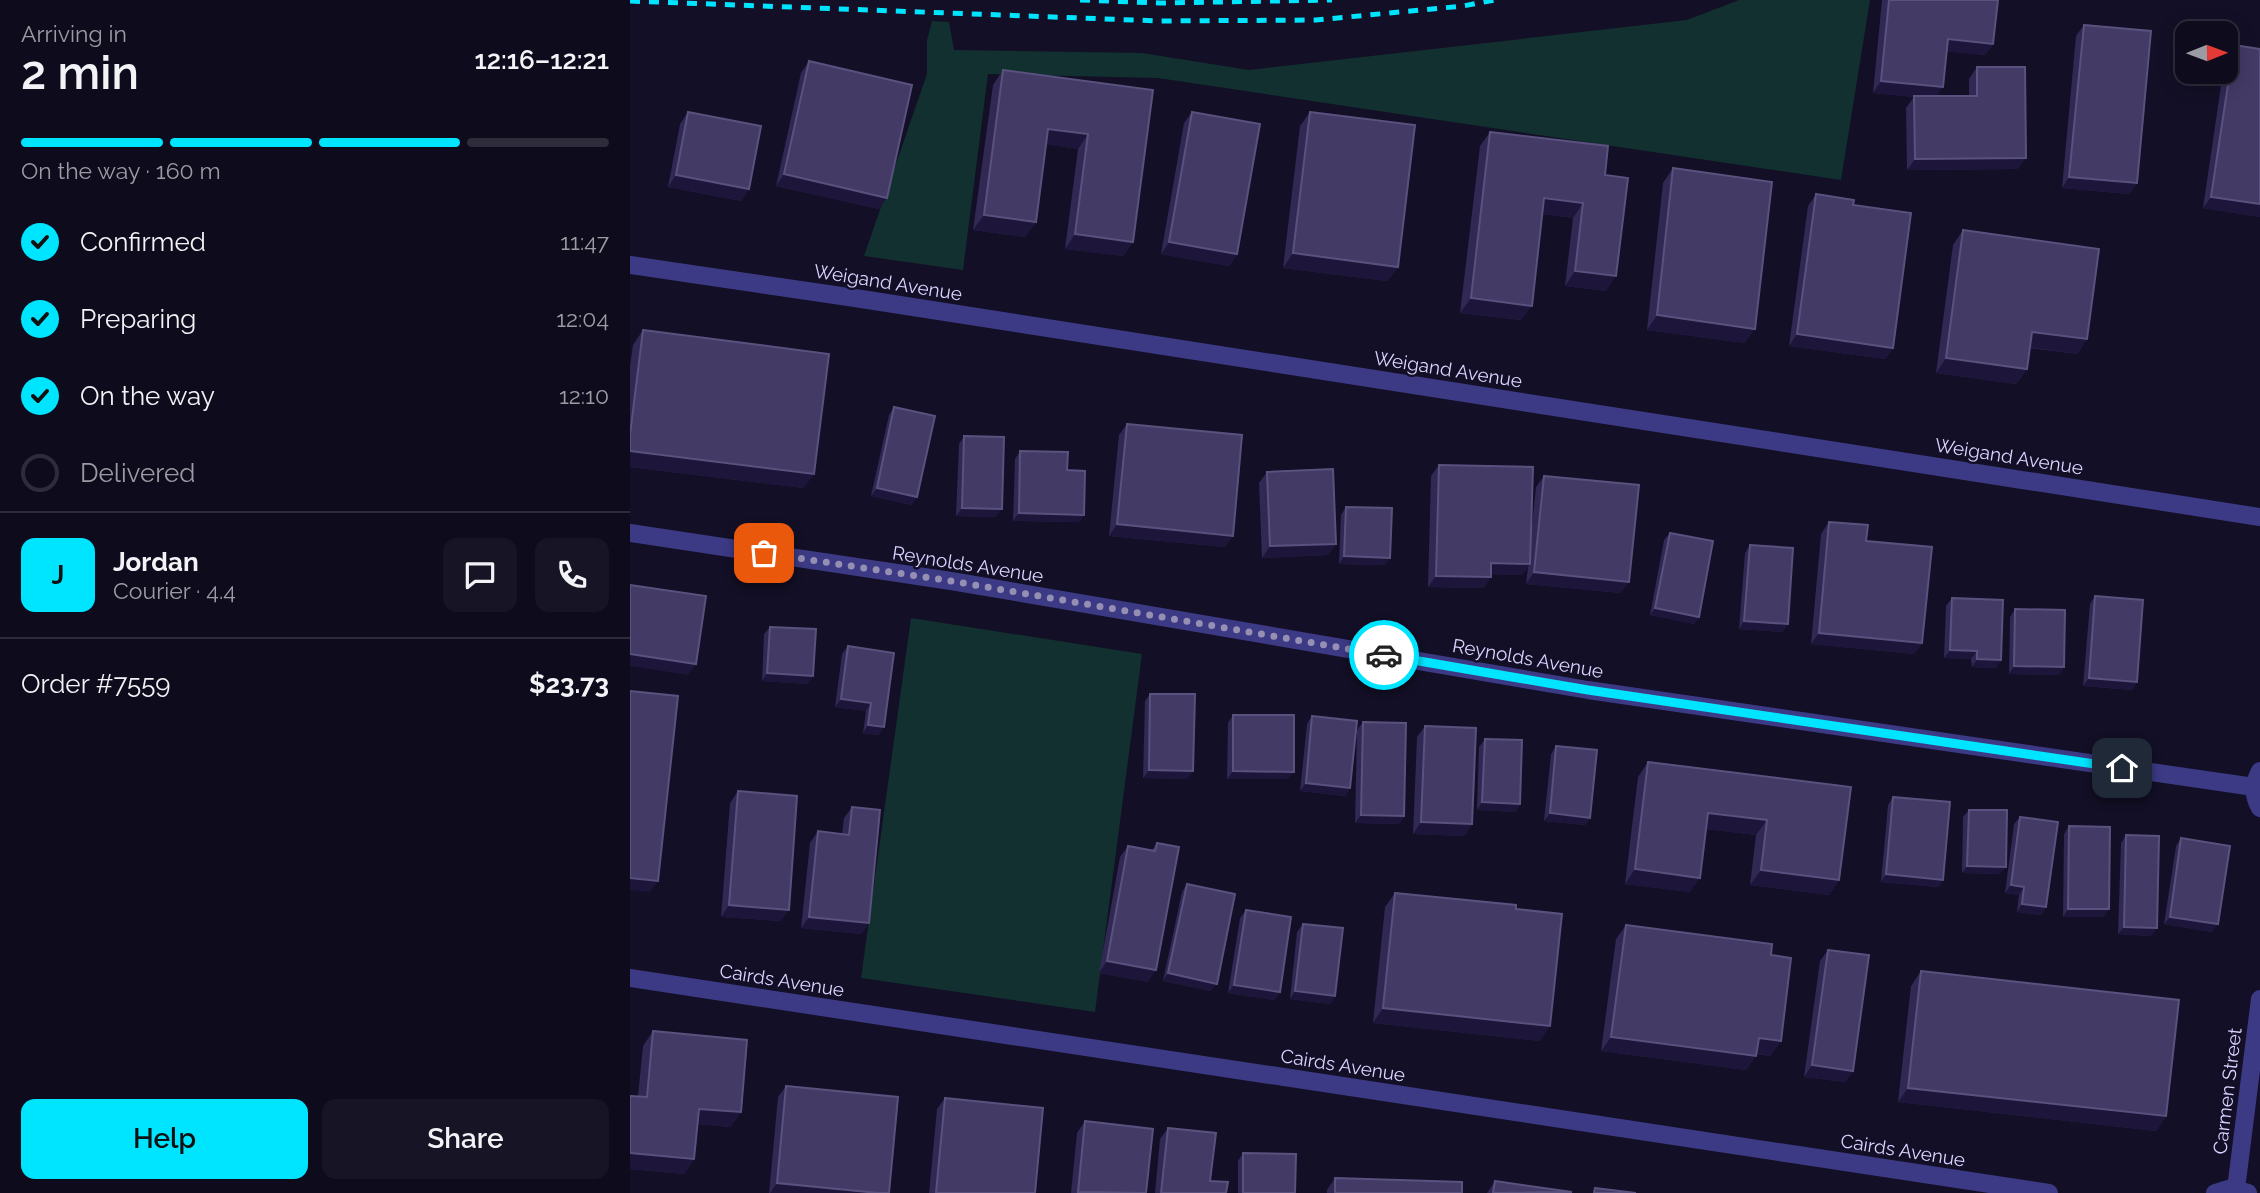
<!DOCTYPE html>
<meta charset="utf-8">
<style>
:root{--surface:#0e0b1c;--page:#171425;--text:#f1f3f6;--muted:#9b9ba3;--line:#2e2b3b;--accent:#00e5ff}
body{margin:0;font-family:Raleway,sans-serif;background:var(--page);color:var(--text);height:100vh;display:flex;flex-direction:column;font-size:26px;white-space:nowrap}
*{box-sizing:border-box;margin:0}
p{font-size:23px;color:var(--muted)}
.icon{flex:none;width:38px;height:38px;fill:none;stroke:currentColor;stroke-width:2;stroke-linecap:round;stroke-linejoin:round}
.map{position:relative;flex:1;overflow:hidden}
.details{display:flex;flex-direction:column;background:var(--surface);width:630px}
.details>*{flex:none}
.needle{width:46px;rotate:89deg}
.fabs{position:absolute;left:1545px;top:21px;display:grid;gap:14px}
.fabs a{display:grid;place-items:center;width:63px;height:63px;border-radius:14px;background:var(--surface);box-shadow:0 4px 18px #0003,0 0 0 2px var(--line);font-size:35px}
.pin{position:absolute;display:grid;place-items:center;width:60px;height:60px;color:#fff;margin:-30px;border-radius:14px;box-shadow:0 4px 10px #0006}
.courier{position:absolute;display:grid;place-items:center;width:70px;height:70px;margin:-35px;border:5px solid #00e5ff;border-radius:50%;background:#fff;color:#222;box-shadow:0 2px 9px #0007}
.overview em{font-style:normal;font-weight:600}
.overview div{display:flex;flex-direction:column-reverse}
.overview{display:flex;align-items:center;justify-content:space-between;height:119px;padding:0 21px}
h1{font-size:46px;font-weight:600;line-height:52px}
.bar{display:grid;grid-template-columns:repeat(4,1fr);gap:10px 7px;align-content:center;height:84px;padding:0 21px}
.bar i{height:9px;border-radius:5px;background:var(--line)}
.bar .on{background:var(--accent)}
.bar p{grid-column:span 4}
.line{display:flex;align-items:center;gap:18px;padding:0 21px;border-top:2px solid var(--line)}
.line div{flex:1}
.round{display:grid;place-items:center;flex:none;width:74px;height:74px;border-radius:14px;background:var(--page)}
ol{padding:0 21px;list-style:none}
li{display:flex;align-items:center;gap:21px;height:77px}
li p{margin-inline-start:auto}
li .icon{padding:7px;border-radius:50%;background:var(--accent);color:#111;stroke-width:4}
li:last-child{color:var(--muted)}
li i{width:38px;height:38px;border:4px solid var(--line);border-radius:50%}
.primary-button{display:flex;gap:14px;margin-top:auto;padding:14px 21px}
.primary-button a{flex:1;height:80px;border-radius:14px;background:var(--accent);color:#111;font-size:28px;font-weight:600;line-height:80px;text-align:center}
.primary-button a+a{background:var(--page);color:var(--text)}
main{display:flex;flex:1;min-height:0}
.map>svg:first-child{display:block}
.green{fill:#12302f}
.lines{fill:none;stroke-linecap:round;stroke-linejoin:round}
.minor{stroke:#3d3a85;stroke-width:18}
.rail{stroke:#00e5ff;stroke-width:5;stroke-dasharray:10 9;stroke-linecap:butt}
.wall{fill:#312854}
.shaded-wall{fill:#1d163a}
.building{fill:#433a66;stroke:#5a527e;stroke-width:2}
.done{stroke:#948fb3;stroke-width:7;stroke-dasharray:0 12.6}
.route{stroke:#00e5ff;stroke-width:9}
.labels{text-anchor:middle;stroke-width:5;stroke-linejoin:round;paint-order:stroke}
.street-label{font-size:19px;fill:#d9d4ff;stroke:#130f26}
</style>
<main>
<section class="details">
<div class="overview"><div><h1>2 min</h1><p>Arriving in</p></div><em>12:16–12:21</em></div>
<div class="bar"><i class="on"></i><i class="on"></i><i class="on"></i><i></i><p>On the way · 160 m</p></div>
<ol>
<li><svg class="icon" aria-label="check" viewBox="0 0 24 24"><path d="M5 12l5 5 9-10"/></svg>Confirmed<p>11:47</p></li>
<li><svg class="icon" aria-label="check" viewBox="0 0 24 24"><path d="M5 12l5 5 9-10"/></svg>Preparing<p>12:04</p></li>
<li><svg class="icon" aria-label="check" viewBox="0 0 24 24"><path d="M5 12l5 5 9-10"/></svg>On the way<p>12:10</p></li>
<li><i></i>Delivered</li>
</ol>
<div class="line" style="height:126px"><b class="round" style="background:var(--accent);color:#111">J</b><div><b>Jordan</b><p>Courier · 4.4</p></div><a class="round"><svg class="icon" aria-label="chat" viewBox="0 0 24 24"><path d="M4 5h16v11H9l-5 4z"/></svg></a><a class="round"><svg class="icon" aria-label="phone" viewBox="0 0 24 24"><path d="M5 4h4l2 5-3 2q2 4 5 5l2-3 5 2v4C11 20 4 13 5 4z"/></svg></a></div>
<div class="line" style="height:91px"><div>Order #7559</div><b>$23.73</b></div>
<div class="primary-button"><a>Help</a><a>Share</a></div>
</section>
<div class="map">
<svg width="1630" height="1193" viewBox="0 0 1630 1193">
<rect width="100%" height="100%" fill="#130f26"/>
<g class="green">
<polygon points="1109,0 1240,0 1211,180 528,78 358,74 333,270 234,256 297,74 297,40 302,21 319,22 324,50 512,53 619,70 1057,20"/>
<polygon points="281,618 512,654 465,1012 231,978"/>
</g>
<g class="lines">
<g class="minor">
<polyline points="0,265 225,298 1630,517"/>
<polyline points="0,533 321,581 958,690 1624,787"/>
<path d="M1630 771C1623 784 1623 796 1630 808"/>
<polyline points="0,978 1419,1193"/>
<polyline points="1606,1189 1630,999"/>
<polyline points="1585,1193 1601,1188 1618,1193"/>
</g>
<g class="rail">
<polyline points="450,0 530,3 702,0"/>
<polyline points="0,1 530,21 686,20 833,6 865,0"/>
</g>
</g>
<g class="wall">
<polygon points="1252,0 1368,0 1363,44 1355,55 1317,51 1307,96 1339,96 1339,79 1347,67 1388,169 1277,170 1276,108 1284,97 1243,93"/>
<polygon points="1454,25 1507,183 1499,194 1432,188 1446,36"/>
<polygon points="1604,45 1630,217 1573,208 1593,72 1596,72 1596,56"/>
<polygon points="179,61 249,209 146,186 171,73"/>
<polygon points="373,70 523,90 503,242 493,256 435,249 448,149 416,144 406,222 395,237 343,230 363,85"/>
<polygon points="58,112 119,189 111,201 38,187 50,124"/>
<polygon points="562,112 607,254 599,266 531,254 554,123"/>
<polygon points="680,112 768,267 757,281 653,268 670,126"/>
<polygon points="860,132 975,175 976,291 935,286 943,218 913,214 891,320 830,313 850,146"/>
<polygon points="1043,168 1115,343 1017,330 1033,183"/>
<polygon points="1186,194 1223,205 1263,348 1255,359 1159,346 1178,206"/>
<polygon points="1333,230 1457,339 1447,354 1400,348 1397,369 1386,384 1306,373 1323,245"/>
<polygon points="13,330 174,488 0,467 0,366 3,345"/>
<polygon points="264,407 282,505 241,496 259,415"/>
<polygon points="497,424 595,547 479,536 489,435"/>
<polygon points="334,436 366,517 326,516 329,444"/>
<polygon points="390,451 437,470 454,515 449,522 383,521 385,459"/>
<polygon points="809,465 901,536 906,487 914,476 991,593 896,584 898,567 892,575 861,574 861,577 853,588 798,587 801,476"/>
<polygon points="637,472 706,544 698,555 632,558 629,483"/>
<polygon points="716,507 755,565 709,564 711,515"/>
<polygon points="1199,522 1236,541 1292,643 1284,654 1181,644 1191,534"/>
<polygon points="1040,533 1069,617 1064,624 1020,615 1034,540"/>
<polygon points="1120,545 1158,624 1152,632 1109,629 1115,553"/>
<polygon points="1465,596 1507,682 1502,690 1453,686 1460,604"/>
<polygon points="1322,598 1371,660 1366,668 1342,667 1341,659 1314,658 1316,606"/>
<polygon points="1385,609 1434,667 1429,675 1379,674 1380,617"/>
<polygon points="140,627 178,684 132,681 134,634"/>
<polygon points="218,646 264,653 249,735 233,733 236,711 205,707 212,654"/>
<polygon points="520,694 563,771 557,779 513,778 515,701"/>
<polygon points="603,715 658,779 597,779 598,723"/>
<polygon points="682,716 720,788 715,796 670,791 677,724"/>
<polygon points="733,722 774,816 769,824 725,823 727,730"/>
<polygon points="795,726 842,824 834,836 783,834 787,737"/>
<polygon points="855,739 890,804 885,812 847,810 849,747"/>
<polygon points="926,746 960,818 955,825 914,821 921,754"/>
<polygon points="1018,762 1221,787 1209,880 1199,895 1120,885 1126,835 1076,829 1060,892 995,884 1008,777"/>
<polygon points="108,791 151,921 91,917 100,803"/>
<polygon points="1263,797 1313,880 1308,887 1251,882 1258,805"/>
<polygon points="222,807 239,923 231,934 171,928 180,843 188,831 212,834 214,818"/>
<polygon points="1339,810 1370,874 1332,873 1333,817"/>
<polygon points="1390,817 1416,907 1411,915 1387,912 1389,895 1375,893 1384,824"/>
<polygon points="1439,826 1474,917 1433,917 1434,834"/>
<polygon points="1496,835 1521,936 1488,934 1491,843"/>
<polygon points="1551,838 1582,932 1534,924 1546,846"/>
<polygon points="527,843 518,982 469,973 490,857 498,846 522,850"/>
<polygon points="557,884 581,991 533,981 552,892"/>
<polygon points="765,893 886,909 910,1041 743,1023 755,907"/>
<polygon points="616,910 650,992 644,1000 598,993 610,918"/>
<polygon points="673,924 705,996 700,1004 660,999 667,932"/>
<polygon points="996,925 1141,955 1151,1041 1140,1056 1127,1054 1116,1070 971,1051 986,939"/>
<polygon points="1198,950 1223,1071 1215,1082 1174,1077 1190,961"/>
<polygon points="1291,971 1536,1116 1526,1131 1268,1102 1281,986"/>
<polygon points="23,1031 111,1112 100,1127 67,1124 64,1159 54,1174 0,1169 0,1096 8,1096 13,1046"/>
<polygon points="156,1086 259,1193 139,1193 148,1097"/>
<polygon points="315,1098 405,1193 299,1193 307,1109"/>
<polygon points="455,1121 516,1193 441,1193 447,1133"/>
<polygon points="538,1128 580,1181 596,1193 525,1193 530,1139"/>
<polygon points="613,1153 665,1193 608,1193 608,1161"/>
<polygon points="705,1178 832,1193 697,1193 697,1190"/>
<polygon points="865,1181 941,1193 857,1193"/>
</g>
<g class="shaded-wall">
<polygon points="1318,39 1363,44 1355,55 1310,51"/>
<polygon points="1251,81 1313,87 1305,99 1243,93"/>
<polygon points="418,129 458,134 448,149 407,143"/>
<polygon points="1396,158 1388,169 1277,170 1285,159"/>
<polygon points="154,174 257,198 249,209 146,186"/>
<polygon points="46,175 119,189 111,201 38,187"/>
<polygon points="1439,177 1507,183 1499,194 1432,188"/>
<polygon points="1581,197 1630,204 1630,217 1573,208"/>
<polygon points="914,198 953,203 943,218 904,213"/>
<polygon points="354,215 406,222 395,237 343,230"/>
<polygon points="445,234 503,242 493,256 435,249"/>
<polygon points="539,242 607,254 599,266 531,254"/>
<polygon points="663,253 768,267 757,281 653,268"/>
<polygon points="945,271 986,276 976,291 935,286"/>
<polygon points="841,298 902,306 891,320 830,313"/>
<polygon points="1027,315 1125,329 1115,343 1017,330"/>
<polygon points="1402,332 1457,339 1447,354 1391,346"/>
<polygon points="1167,334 1263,348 1255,359 1159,346"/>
<polygon points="1316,358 1397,369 1386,384 1306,373"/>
<polygon points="0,451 184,474 174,488 0,467"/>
<polygon points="247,488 287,497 282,505 241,496"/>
<polygon points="332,508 372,509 366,517 326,516"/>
<polygon points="389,513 454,515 449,522 383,521"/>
<polygon points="487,524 603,536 595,547 479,536"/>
<polygon points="706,544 698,555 632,558 640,546"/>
<polygon points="714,556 760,558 755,565 709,564"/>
<polygon points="861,563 900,564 892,575 853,574"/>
<polygon points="904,572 999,582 991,593 896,584"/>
<polygon points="806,576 861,577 853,588 798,587"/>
<polygon points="1025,608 1069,617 1064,624 1020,615"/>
<polygon points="1114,621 1158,624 1152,632 1109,629"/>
<polygon points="1189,633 1292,643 1284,654 1181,644"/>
<polygon points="1320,650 1347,651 1341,659 1314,658"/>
<polygon points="0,654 66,664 58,675 0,666"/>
<polygon points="1347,659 1371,660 1366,668 1342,667"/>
<polygon points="1384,666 1434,667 1429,675 1379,674"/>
<polygon points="137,673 183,676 178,684 132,681"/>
<polygon points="1459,678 1507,682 1502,690 1453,686"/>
<polygon points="211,699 241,703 236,711 205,707"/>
<polygon points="238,725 254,727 249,735 233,733"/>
<polygon points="519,770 563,771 557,779 513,778"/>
<polygon points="603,771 664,772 658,779 597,779"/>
<polygon points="676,783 720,788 715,796 670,791"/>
<polygon points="852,802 890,804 885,812 847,810"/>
<polygon points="920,813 960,818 955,825 914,821"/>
<polygon points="1078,813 1137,820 1126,835 1068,828"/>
<polygon points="731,815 774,816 769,824 725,823"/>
<polygon points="791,822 842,824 834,836 783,834"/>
<polygon points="1337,866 1376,867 1370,874 1332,873"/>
<polygon points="1005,869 1070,878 1060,892 995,884"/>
<polygon points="1131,870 1209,880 1199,895 1120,885"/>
<polygon points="1256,874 1313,880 1308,887 1251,882"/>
<polygon points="0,878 28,881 20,892 0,890"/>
<polygon points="1381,885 1394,887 1389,895 1375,893"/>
<polygon points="1392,904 1416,907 1411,915 1387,912"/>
<polygon points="99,905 159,910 151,921 91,917"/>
<polygon points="1438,909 1479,909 1474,917 1433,917"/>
<polygon points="179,917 239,923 231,934 171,928"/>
<polygon points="1540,917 1588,924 1582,932 1534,924"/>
<polygon points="1494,927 1527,928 1521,936 1488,934"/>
<polygon points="477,961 526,970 518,982 469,973"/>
<polygon points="538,973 587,984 581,991 533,981"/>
<polygon points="604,985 650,992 644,1000 598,993"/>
<polygon points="665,991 705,996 700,1004 660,999"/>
<polygon points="753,1008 920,1026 910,1041 743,1023"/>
<polygon points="981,1037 1126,1056 1116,1070 971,1051"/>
<polygon points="1129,1038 1151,1041 1140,1056 1119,1052"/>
<polygon points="1182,1065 1223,1071 1215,1082 1174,1077"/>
<polygon points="1278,1088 1536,1116 1526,1131 1268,1102"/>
<polygon points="69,1109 111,1112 100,1127 58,1123"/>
<polygon points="0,1153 64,1159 54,1174 0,1169"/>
<polygon points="147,1183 248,1193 140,1193"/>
</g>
<g class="building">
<polygon points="1259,0 1368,0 1363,44 1318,39 1313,87 1251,81"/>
<polygon points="1454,25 1521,31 1507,183 1439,177"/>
<polygon points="1604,45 1630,49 1630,204 1581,197"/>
<polygon points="179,61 282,85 257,198 154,174"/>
<polygon points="1347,67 1395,67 1396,158 1285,159 1284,96 1347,96"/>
<polygon points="373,70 523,90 503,242 445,234 458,134 418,129 406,222 354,215"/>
<polygon points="58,112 131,126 119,189 46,175"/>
<polygon points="562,112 630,124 607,254 539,242"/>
<polygon points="680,112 785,125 768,267 663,253"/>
<polygon points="860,132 978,146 975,175 998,178 986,276 945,271 953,203 914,198 902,306 841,298"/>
<polygon points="1043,168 1142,182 1125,329 1027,315"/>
<polygon points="1186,194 1224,200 1223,205 1281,213 1263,348 1167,334"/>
<polygon points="1333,230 1469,249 1457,339 1402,332 1397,369 1316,358"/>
<polygon points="13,330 199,354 184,474 0,451 0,435"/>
<polygon points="264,407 305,416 287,497 247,488"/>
<polygon points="497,424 612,435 603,536 487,524"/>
<polygon points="334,436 374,437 372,509 332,508"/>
<polygon points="390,451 438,452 437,470 455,471 454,515 389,513"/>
<polygon points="809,465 903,467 900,564 861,563 861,577 806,576"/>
<polygon points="703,469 706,544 640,546 637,472"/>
<polygon points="914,476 1009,485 999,582 904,572"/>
<polygon points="716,507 762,508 760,558 714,556"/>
<polygon points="1199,522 1238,525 1236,541 1302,547 1292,643 1189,633"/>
<polygon points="1040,533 1083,541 1069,617 1025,608"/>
<polygon points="1120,545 1163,548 1158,624 1114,621"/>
<polygon points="0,585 76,596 66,664 0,654"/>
<polygon points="1465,596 1513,600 1507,682 1459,678"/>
<polygon points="1322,598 1373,600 1371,660 1347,659 1347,651 1320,650"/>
<polygon points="1385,609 1435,610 1434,667 1384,666"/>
<polygon points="140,627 186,629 183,676 137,673"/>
<polygon points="218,646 264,653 254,727 238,725 241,703 211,699"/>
<polygon points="0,691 48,696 28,881 0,878"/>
<polygon points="520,694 565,694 563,771 519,770"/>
<polygon points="603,715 664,715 664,772 603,771"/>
<polygon points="682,716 727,721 720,788 676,783"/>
<polygon points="733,722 776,723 774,816 731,815"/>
<polygon points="795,726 846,728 842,824 791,822"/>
<polygon points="855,739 892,740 890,804 852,802"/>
<polygon points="926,746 967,750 960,818 920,813"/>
<polygon points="1018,762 1221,787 1209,880 1131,870 1137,820 1078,813 1070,878 1005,869"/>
<polygon points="108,791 167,796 159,910 99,905"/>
<polygon points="1263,797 1320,802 1313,880 1256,874"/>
<polygon points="222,807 250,810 239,923 179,917 188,831 219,835"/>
<polygon points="1339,810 1377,810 1376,867 1337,866"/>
<polygon points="1390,817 1428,822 1416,907 1392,904 1394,887 1381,885"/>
<polygon points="1439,826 1480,827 1479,909 1438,909"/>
<polygon points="1496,835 1529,836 1527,928 1494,927"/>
<polygon points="1551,838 1600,846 1588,924 1540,917"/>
<polygon points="527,843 549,847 526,970 477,961 498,846 525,851"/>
<polygon points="557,884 605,894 587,984 538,973"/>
<polygon points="765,893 886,905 886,909 932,914 920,1026 753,1008"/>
<polygon points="616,910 661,917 650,992 604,985"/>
<polygon points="673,924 713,928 705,996 665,991"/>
<polygon points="996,925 1142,944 1141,955 1161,958 1151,1041 1129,1038 1126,1056 981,1037"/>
<polygon points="1198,950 1239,955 1223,1071 1182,1065"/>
<polygon points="1291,971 1549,1000 1536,1116 1278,1088"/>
<polygon points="23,1031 117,1040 111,1112 69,1109 64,1159 0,1153 0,1096 17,1097"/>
<polygon points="156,1086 268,1097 259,1193 248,1193 147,1183"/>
<polygon points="315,1098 413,1108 405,1193 306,1193"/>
<polygon points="455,1121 523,1129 516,1193 448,1192"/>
<polygon points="538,1128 586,1133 580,1181 598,1182 596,1193 531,1193"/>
<polygon points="613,1153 666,1154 665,1193 613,1193"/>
<polygon points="705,1178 832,1182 832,1193 705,1193"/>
<polygon points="865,1181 942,1192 863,1193"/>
<polygon points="965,1188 1006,1193 964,1193"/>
</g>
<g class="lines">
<polyline class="done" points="134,553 321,581 754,655"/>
<polyline class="route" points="754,655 958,690 1492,768"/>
</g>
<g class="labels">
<g class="street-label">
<text transform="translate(258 282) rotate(9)" y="7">Weigand Avenue</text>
<text transform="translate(818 369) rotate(9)" y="7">Weigand Avenue</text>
<text transform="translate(1379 456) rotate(9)" y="7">Weigand Avenue</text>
<text transform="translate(338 564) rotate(9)" y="7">Reynolds Avenue</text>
<text transform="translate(898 658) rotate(10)" y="7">Reynolds Avenue</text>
<text transform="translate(152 980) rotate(9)" y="7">Cairds Avenue</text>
<text transform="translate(713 1065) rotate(9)" y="7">Cairds Avenue</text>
<text transform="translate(1597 1091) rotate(-83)" y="7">Carmen Street</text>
<text transform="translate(1273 1150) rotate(9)" y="7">Cairds Avenue</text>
</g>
</g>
</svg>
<div class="fabs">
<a><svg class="needle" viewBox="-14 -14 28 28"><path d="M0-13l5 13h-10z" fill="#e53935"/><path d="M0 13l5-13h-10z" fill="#9b9ba3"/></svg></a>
</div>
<div class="pin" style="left:134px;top:553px;background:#ea580c"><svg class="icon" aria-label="bag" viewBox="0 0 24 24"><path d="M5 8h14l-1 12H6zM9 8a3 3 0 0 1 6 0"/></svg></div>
<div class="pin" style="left:1492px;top:768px;background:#1f2937"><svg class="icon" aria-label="home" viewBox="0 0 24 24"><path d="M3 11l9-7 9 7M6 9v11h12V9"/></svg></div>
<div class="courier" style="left:754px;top:655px"><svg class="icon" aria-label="car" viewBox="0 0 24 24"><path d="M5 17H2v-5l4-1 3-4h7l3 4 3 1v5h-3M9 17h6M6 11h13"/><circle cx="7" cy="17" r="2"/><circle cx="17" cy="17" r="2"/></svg></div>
</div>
</main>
